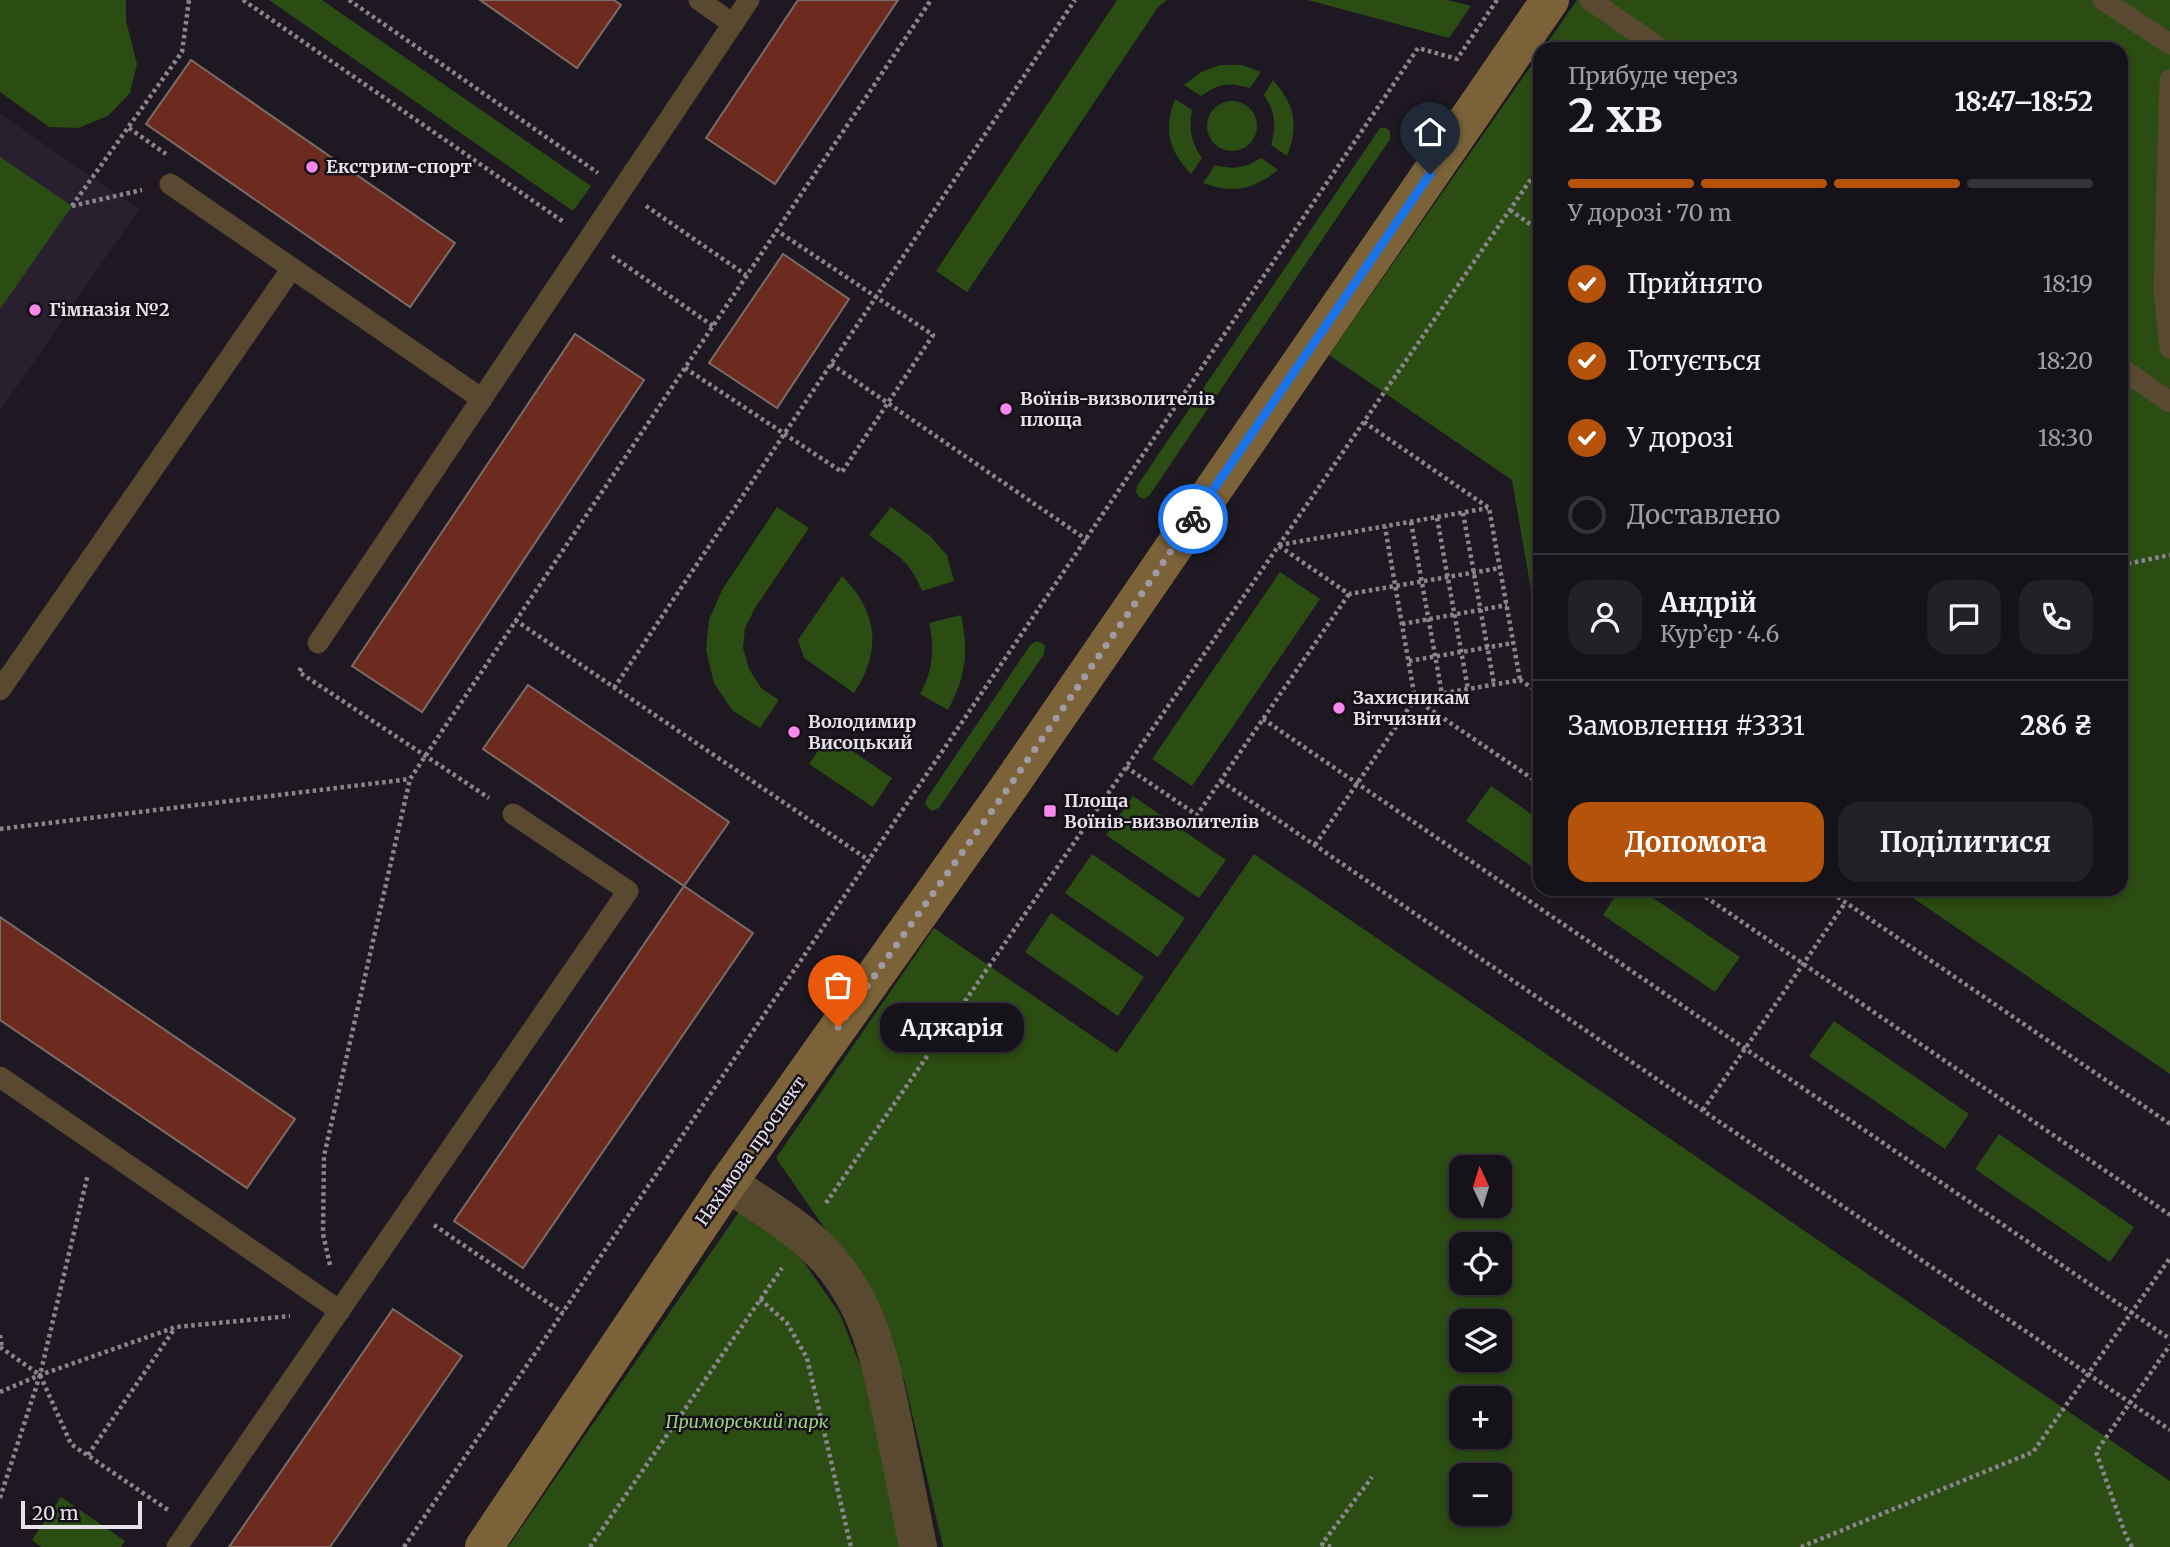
<!DOCTYPE html>
<html lang="uk">
<meta charset="utf-8">
<style>
:root{--surface:#16121a;--page:#232027;--text:#f1f3f6;--muted:#9e9ea2;--line:#353239;--accent:#b45309}
body{margin:0;font-family:Merriweather,serif;background:var(--page);color:var(--text);height:100vh;display:flex;flex-direction:column;font-size:26px;white-space:nowrap}
*{box-sizing:border-box;margin:0}
p{font-size:23px;color:var(--muted)}
.icon{flex:none;width:38px;height:38px;fill:none;stroke:currentColor;stroke-width:2;stroke-linecap:round;stroke-linejoin:round}
.map{position:relative;flex:1;overflow:hidden}
.details{position:absolute;left:1533px;top:42px;width:595px;height:854px;display:flex;flex-direction:column;background:var(--surface);border-radius:21px;box-shadow:0 4px 10px #0003,0 0 0 2px var(--line)}
.details>*{flex:none}
.needle{width:46px;rotate:356deg}
.tools{position:absolute;left:1449px;top:1155px;display:grid;gap:14px}
.tools a{display:grid;place-items:center;width:63px;height:63px;border-radius:14px;background:var(--surface);box-shadow:0 4px 10px #0003,0 0 0 2px var(--line);font-size:35px}
.scale{position:absolute;left:21px;bottom:18px;width:121px;box-sizing:border-box;padding-left:7px;border:4px solid #e6e2e9;border-top:0;font-size:19px;line-height:24px;white-space:nowrap;color:#e6e2e9;-webkit-text-stroke:5px #150f19;paint-order:stroke}
.pin{position:absolute;display:grid;place-items:center;width:60px;height:60px;color:#fff;margin:-72px -30px;border-radius:50% 50% 50% 0;rotate:-45deg;box-shadow:0 0 7px #0007}
.pin .icon{rotate:45deg}
.courier{position:absolute;display:grid;place-items:center;width:70px;height:70px;margin:-35px;border:5px solid #1a73e8;border-radius:50%;background:#fff;color:#222;box-shadow:0 2px 9px #0007}
.bubble{position:absolute;height:49px;border-radius:21px;background:var(--surface);box-shadow:0 4px 10px #0003,0 0 0 2px var(--line);font-size:23px;font-weight:700;line-height:49px;text-align:center}
.head em{font-style:normal;font-weight:700}
.head div{display:flex;flex-direction:column-reverse}
.head{display:flex;align-items:center;justify-content:space-between;height:119px;padding:0 35px}
h1{font-size:46px;font-weight:700;line-height:52px}
.bar{display:grid;grid-template-columns:repeat(4,1fr);gap:10px 7px;align-content:center;height:84px;padding:0 35px}
.bar i{height:9px;border-radius:5px;background:var(--line)}
.bar .current{background:var(--accent)}
.bar p{grid-column:span 4}
.line{display:flex;align-items:center;gap:18px;padding:0 35px;border-top:2px solid var(--line)}
.line div{flex:1}
.round{display:grid;place-items:center;flex:none;width:74px;height:74px;border-radius:21px;background:var(--page)}
ol{padding:0 35px;list-style:none}
li{display:flex;align-items:center;gap:21px;height:77px}
li p{margin-inline-start:auto}
li .icon{padding:7px;border-radius:50%;background:var(--accent);color:#fff;stroke-width:4}
li:last-child{color:var(--muted)}
li i{width:38px;height:38px;border:4px solid var(--line);border-radius:50%}
.primary-button{display:flex;gap:14px;margin-top:auto;padding:14px 35px}
.primary-button a{flex:1;height:80px;border-radius:21px;background:var(--accent);color:#fff;font-size:28px;font-weight:700;line-height:80px;text-align:center}
.primary-button a+a{background:var(--page);color:var(--text)}
.map>svg:first-child{display:block}
.built{fill:#29202f}
.green{fill:#2b4c12;fill-rule:evenodd}
.building{fill:#6d2a1f;stroke:#7c6c68;stroke-width:2}
.lines{fill:none;stroke-linecap:round;stroke-linejoin:round}
.path{stroke:#8b868e;stroke-width:4.5;stroke-dasharray:3.5 3.5;stroke-linecap:butt}
.service{stroke:#584930;stroke-width:21}
.minor{stroke:#584930;stroke-width:38}
.secondary{stroke:#7b6239;stroke-width:38}
.done{stroke:#a09ba3;stroke-width:7;stroke-dasharray:0 12.6}
.route{stroke:#1a73e8;stroke-width:9}
.poi-dot{fill:#f888ea;stroke:#150f19;stroke-width:2.5}
.labels{text-anchor:middle;stroke-width:5;stroke-linejoin:round;paint-order:stroke}
.poi-label{font-size:18px;font-weight:bold;fill:#e6e2e9;stroke:#150f19;text-anchor:start}
.street-label{font-size:18px;fill:#e6e2e9;stroke:#150f19}
.park-label{font-size:18px;font-style:italic;fill:#9bd17c;stroke:#150f19}
</style>
<div class="map">
<svg width="2170" height="1547" viewBox="0 0 2170 1547">
<rect width="100%" height="100%" fill="#1e1822"/>
<polygon class="built" points="0,114 139,209 0,411"/>
<g class="green">
<polygon points="0,0 126,0 126,21 137,64 130,93 108,116 78,128 49,127 0,92"/>
<polygon points="269,0 322,0 591,186 573,211"/>
<polygon points="1117,0 1167,0 1158,7 967,292 936,271"/>
<polygon points="1308,0 1447,0 1471,6 1449,38"/>
<polygon points="1577,0 2170,0 2170,1074 1900,889 2121,889 2121,49 1543,49"/>
<polygon points="1540,53 1540,641 1512,480 1329,355"/>
<path d="M1220 65H1242L1261 72 1250 88C1228 82 1220 83 1201 96L1184 85 1201 72Z"/>
<path d="M1273 80C1295 105 1299 125 1287 156L1271 145C1277 125 1275 112 1264 95Z"/>
<path d="M1175 99 1192 110C1189 130 1191 142 1202 158L1191 174C1169 150 1163 131 1175 99Z"/>
<circle cx="1232" cy="126" r="25"/>
<polygon points="1380,128 1386,128 1390,131 1390,139 1149,496 1144,499 1139,497 1136,492 1137,486"/>
<polygon points="0,157 72,206 0,309"/>
<path d="M1261 158 1278 170C1253 190 1233 194 1203 183L1215 165C1234 170 1245 168 1261 158Z"/>
<polygon points="777,507 809,528 755,608 745,628 743,648 749,669 761,688 779,700 760,728 733,711 714,683 706,650 709,620 722,590"/>
<path d="M891 507 930 536 947 555 954 581 922 591C910 560 895 554 869 535Z"/>
<polygon points="1280,572 1320,599 1192,786 1152,759"/>
<path d="M842 576C878 612 882 651 854 693L804 658 798 640Z"/>
<path d="M961 615C969 653 966 676 948 710L920 694C933 670 935 649 929 623Z"/>
<polygon points="1037,641 1045,645 1044,654 939,808 931,811 925,804 927,798 1031,644"/>
<polygon points="829,735 892,778 873,807 809,764"/>
<polygon points="1491,786 1540,820 1540,872 1466,821"/>
<polygon points="1133,796 1226,860 1199,898 1106,835"/>
<polygon points="1092,854 1185,918 1158,957 1065,893"/>
<path d="M1254 854 2170 1481V1547H943L905 1383 872 1297 776 1158 934 928 1117 1053ZM1461 1167H1500V1206H1461ZM1461 1244H1500V1283H1461ZM1461 1321H1500V1360H1461ZM1461 1398H1500V1437H1461ZM1461 1475H1500V1514H1461Z"/>
<polygon points="1620,889 1640,889 1740,957 1715,992 1603,915"/>
<polygon points="1051,913 1144,977 1118,1016 1025,952"/>
<polygon points="1834,1021 1969,1114 1945,1149 1809,1056"/>
<polygon points="1999,1134 2134,1227 2110,1262 1975,1169"/>
<polygon points="754,1190 840,1314 871,1393 906,1547 508,1547"/>
<polygon points="61,1497 125,1541 121,1547 41,1547 32,1540"/>
</g>
<g class="building">
<polygon points="480,0 614,0 621,5 577,68"/>
<polygon points="798,0 898,0 775,184 706,138"/>
<polygon points="191,60 455,243 410,307 146,124"/>
<polygon points="783,254 849,299 777,408 709,363"/>
<polygon points="575,334 644,380 422,712 352,666"/>
<polygon points="528,685 729,822 684,886 483,749"/>
<polygon points="684,886 753,933 523,1268 454,1221"/>
<polygon points="0,917 295,1119 247,1188 0,1020"/>
<polygon points="393,1309 462,1356 330,1547 229,1547"/>
</g>
<g class="lines">
<g class="path">
<polyline points="243,0 565,223"/>
<polyline points="349,0 598,173"/>
<polyline points="129,128 166,154"/>
<polyline points="72,206 182,52 189,0"/>
<polyline points="72,206 142,190"/>
<polyline points="646,206 746,275"/>
<polyline points="1510,210 1540,231"/>
<polyline points="612,256 713,326"/>
<polyline points="831,364 1087,540"/>
<polyline points="685,368 842,472 933,335 776,230"/>
<polyline points="1364,422 1489,508 1520,680"/>
<polyline points="1463,513 1494,684"/>
<polyline points="1437,518 1468,689"/>
<polyline points="1411,522 1442,694"/>
<polyline points="1279,545 1488,508"/>
<polyline points="1279,546 1349,594 1500,568"/>
<polyline points="2121,565 2170,555"/>
<polyline points="515,620 870,861"/>
<polyline points="1402,624 1507,605"/>
<polyline points="1409,661 1513,643"/>
<polyline points="301,668 299,672 489,798"/>
<polyline points="614,688 1075,0"/>
<polyline points="1416,698 1520,680 1540,693"/>
<polyline points="1415,699 1540,784"/>
<polyline points="1263,719 2170,1339"/>
<polyline points="1126,767 1197,815 1349,594"/>
<polyline points="1221,781 2170,1430"/>
<polyline points="0,829 410,779"/>
<polyline points="1315,845 1415,699 1385,527"/>
<polyline points="1694,889 2170,1215"/>
<polyline points="1826,889 2170,1124"/>
<polyline points="1703,1110 1845,903"/>
<polyline points="826,1203 1540,166"/>
<polyline points="434,1225 563,1313"/>
<polyline points="330,1265 323,1234 324,1156 410,779 931,0"/>
<polyline points="760,1299 787,1323 807,1358 851,1547"/>
<polyline points="0,1335 2,1348"/>
<polyline points="0,1347 40,1375 71,1444 168,1510"/>
<polyline points="0,1392 40,1375 176,1327 290,1316"/>
<polyline points="88,1455 175,1328"/>
<polyline points="0,1498 40,1375 88,1174"/>
<polyline points="404,1547 1418,48 1457,59 1497,0"/>
<polyline points="590,1547 782,1268"/>
<polyline points="1331,1547 1322,1544 1372,1477"/>
<polyline points="1801,1547 2033,1452 2170,1258"/>
<polyline points="2132,1547 2126,1536 2096,1452 2170,1345"/>
</g>
<g class="service">
<polyline points="699,0 733,24"/>
<polyline points="1590,0 1661,49"/>
<polyline points="2103,0 2170,44"/>
<polyline points="2170,80 2164,291 2170,348"/>
<polyline points="170,184 482,399"/>
<polyline points="2121,368 2170,402"/>
<polyline points="318,643 749,0"/>
<polyline points="0,690 292,268"/>
<polyline points="0,1077 340,1311"/>
<polyline points="177,1547 628,891 513,814"/>
</g>
<path class="minor" d="M728 1183C763 1207 801 1228 829 1260 872 1310 881 1365 894 1427 902 1467 910 1507 918 1547"/>
<polyline class="secondary" points="484,1547 728,1183 1011,784 1550,0"/>
</g>
<g class="lines">
<polyline class="done" points="838,1027 1011,784 1193,519"/>
<polyline class="route" points="1193,519 1430,174"/>
</g>
<g class="poi-dot">
<circle cx="312" cy="167" r="7"/>
<circle cx="35" cy="310" r="7"/>
<circle cx="1006" cy="409" r="7"/>
<circle cx="1339" cy="708" r="7"/>
<circle cx="794" cy="732" r="7"/>
<rect x="1043" y="804" width="14" height="14" rx="3.5"/>
</g>
<g class="labels">
<g class="poi-label">
<text x="326" y="173">Екстрим-спорт</text>
<text x="49" y="316">Гімназія №2</text>
<text x="1020" y="405">Воїнів-визволителів<tspan x="1020" dy="21">площа</tspan></text>
<text x="1353" y="704">Захисникам<tspan x="1353" dy="21">Вітчизни</tspan></text>
<text x="808" y="728">Володимир<tspan x="808" dy="21">Висоцький</tspan></text>
<text x="1064" y="807">Площа<tspan x="1064" dy="21">Воїнів-визволителів</tspan></text>
</g>
<g class="street-label">
<text transform="translate(751 1151) rotate(-55)" y="6">Нахімова проспект</text>
</g>
<g class="park-label">
<text x="747" y="1428">Приморський парк</text>
</g>
</g>
</svg>
<div class="tools">
<a><svg class="needle" viewBox="-14 -14 28 28"><path d="M0-13l5 13h-10z" fill="#e53935"/><path d="M0 13l5-13h-10z" fill="#9e9ea2"/></svg></a>
<a><svg class="icon" aria-label="locate" viewBox="0 0 24 24"><circle cx="12" cy="12" r="6"/><path d="M12 2v4M12 18v4M2 12h4M18 12h4"/></svg></a>
<a><svg class="icon" aria-label="layers" viewBox="0 0 24 24"><path d="M12 4l9 5-9 5-9-5zM3 14l9 5 9-5"/></svg></a>
<a>+</a>
<a>−</a>
</div>
<div class="scale">20 m</div>
<div class="pin" style="left:838px;top:1027px;background:#ea580c"><svg class="icon" aria-label="bag" viewBox="0 0 24 24"><path d="M5 8h14l-1 12H6zM9 8a3 3 0 0 1 6 0"/></svg></div>
<div class="pin" style="left:1430px;top:174px;background:#1f2937"><svg class="icon" aria-label="home" viewBox="0 0 24 24"><path d="M3 11l9-7 9 7M6 9v11h12V9"/></svg></div>
<div class="courier" style="left:1193px;top:519px"><svg class="icon" aria-label="bike" viewBox="0 0 24 24"><circle cx="6" cy="16" r="4"/><circle cx="18" cy="16" r="4"/><path d="M6 16l4-8h5l3 8M10 8l3 8H6M13 5h3"/></svg></div>
<div class="bubble" style="left:880px;top:1003px;width:144px">Аджарія</div>
<section class="details">
<div class="head"><div><h1>2 хв</h1><p>Прибуде через</p></div><em>18:47–18:52</em></div>
<div class="bar"><i class="current"></i><i class="current"></i><i class="current"></i><i></i><p>У дорозі · 70 m</p></div>
<ol>
<li><svg class="icon" aria-label="check" viewBox="0 0 24 24"><path d="M5 12l5 5 9-10"/></svg>Прийнято<p>18:19</p></li>
<li><svg class="icon" aria-label="check" viewBox="0 0 24 24"><path d="M5 12l5 5 9-10"/></svg>Готується<p>18:20</p></li>
<li><svg class="icon" aria-label="check" viewBox="0 0 24 24"><path d="M5 12l5 5 9-10"/></svg>У дорозі<p>18:30</p></li>
<li><i></i>Доставлено</li>
</ol>
<div class="line" style="height:126px"><a class="round"><svg class="icon" aria-label="person" viewBox="0 0 24 24"><circle cx="12" cy="8" r="4"/><path d="M4 21q1-7 8-7t8 7"/></svg></a><div><b>Андрій</b><p>Кур’єр · 4.6</p></div><a class="round"><svg class="icon" aria-label="chat" viewBox="0 0 24 24"><path d="M4 5h16v11H9l-5 4z"/></svg></a><a class="round"><svg class="icon" aria-label="phone" viewBox="0 0 24 24"><path d="M5 4h4l2 5-3 2q2 4 5 5l2-3 5 2v4C11 20 4 13 5 4z"/></svg></a></div>
<div class="line" style="height:91px"><div>Замовлення #3331</div><b>286 ₴</b></div>
<div class="primary-button"><a>Допомога</a><a>Поділитися</a></div>
</section>
</div>
